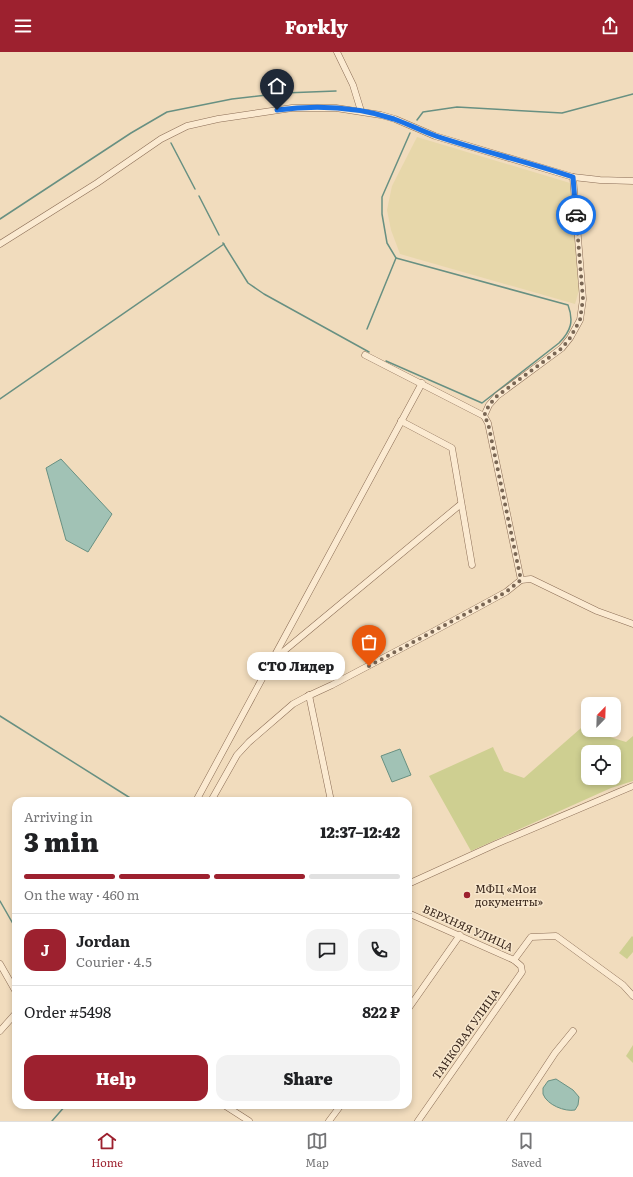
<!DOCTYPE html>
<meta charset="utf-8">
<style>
:root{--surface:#fff;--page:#f2f2f2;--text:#202124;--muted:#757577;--line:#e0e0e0;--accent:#9d212f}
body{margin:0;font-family:Literata,serif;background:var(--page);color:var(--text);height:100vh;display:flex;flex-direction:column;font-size:15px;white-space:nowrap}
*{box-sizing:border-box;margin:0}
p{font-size:13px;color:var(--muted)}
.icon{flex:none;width:22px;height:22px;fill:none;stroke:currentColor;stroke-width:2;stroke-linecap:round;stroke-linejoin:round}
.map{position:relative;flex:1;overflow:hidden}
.side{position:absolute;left:12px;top:745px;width:400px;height:312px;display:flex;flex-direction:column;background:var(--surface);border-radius:12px;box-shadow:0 2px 6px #0003}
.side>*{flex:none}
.needle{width:26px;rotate:23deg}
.buttons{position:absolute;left:581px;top:645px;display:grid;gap:8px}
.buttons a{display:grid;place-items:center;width:40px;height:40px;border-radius:8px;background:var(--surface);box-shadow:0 2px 6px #0003;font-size:20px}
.pin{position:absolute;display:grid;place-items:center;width:34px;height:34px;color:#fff;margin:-41px -17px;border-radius:50% 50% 50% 0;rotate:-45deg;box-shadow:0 0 4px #0007}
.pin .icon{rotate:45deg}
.courier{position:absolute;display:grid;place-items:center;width:40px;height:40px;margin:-20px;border:3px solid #1a73e8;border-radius:50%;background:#fff;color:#222;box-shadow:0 1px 5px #0007}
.bubble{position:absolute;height:28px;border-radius:12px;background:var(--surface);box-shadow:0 2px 6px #0003;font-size:13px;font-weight:800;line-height:28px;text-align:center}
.headline em{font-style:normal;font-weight:800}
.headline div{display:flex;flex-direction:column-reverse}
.headline{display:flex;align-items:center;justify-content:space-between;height:68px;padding:0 12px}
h1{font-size:26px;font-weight:800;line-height:30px}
.bar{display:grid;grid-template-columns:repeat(4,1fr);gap:6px 4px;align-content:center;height:48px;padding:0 12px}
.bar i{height:5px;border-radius:3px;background:var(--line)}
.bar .on{background:var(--accent)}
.bar p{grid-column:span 4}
.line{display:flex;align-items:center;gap:10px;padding:0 12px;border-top:1px solid var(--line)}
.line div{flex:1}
.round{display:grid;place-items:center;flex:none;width:42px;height:42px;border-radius:12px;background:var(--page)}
.action{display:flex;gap:8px;margin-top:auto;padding:8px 12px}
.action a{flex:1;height:46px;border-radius:12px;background:var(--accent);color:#fff;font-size:16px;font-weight:800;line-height:46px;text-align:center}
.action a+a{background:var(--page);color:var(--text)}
header{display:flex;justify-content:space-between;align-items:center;height:52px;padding:0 12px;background:var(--accent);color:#fff;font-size:18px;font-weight:800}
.tabs{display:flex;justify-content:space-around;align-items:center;height:56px;border-top:1px solid var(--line);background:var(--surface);font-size:11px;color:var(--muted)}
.tabs a{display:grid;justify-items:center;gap:2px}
.tabs .on{color:var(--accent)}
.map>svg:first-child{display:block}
.farmland{fill:#e7d7aa}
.green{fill:#cecf91;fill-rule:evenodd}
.water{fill:#a1c2b5;stroke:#689082}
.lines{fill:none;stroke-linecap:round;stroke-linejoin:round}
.stream{stroke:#689082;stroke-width:1.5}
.minor-casing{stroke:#8a6c55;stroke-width:7}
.minor{stroke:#fbead1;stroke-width:6}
.done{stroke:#796654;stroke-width:4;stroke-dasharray:0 7.2}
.route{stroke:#1a73e8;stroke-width:5}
.poi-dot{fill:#9d212f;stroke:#f8e7cd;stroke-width:1.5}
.labels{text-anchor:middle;stroke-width:3;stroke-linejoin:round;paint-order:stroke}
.poi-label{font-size:11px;fill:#38261b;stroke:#f8e7cd;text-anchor:start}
.street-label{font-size:11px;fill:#38261b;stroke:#f8e7cd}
</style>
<header><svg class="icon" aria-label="menu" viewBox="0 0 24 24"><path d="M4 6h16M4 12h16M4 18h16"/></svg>Forkly<svg class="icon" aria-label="share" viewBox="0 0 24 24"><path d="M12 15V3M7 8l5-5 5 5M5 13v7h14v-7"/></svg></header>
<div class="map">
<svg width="633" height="1069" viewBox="0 0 633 1069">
<rect width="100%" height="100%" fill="#f1dcbd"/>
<polygon class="farmland" points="417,85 570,131 579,238 575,252 400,202 391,178 387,158 392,134"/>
<g class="green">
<path d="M581 676 626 690 633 684V729L611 736 471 799 429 724 493 695 504 719 524 726ZM588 700H614V726H588Z"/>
<polygon points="632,884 633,885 633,900 627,907 619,901"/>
<polygon points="633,993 633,1011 626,1004"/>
</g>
<g class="water">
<polygon points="61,407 112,462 88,500 66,488 46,416"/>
<polygon points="400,697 411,723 392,730 381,704"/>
<path d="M556 1027 573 1038 579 1045 578 1053 575 1058C565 1060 547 1053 543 1042 543 1040 543 1038 543 1036L548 1029Z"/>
</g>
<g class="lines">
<g class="stream">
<polyline points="417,68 423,60 457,55 562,61 633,42"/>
<polyline points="171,91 195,137"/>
<polyline points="199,144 219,183"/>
<polyline points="0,167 131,81 167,60 232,47 284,41 336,39"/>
<polyline points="223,191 248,231 264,242 369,300"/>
<polyline points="367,277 396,206"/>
<path d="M386 309 482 351 559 291C571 279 574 269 568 253L396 206 387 191 382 162V145L410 81"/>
<polyline points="0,347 224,192"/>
<polyline points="0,664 135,749"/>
<polyline points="0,849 16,877"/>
<polyline points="52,1069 66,1053"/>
</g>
<g class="minor-casing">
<g id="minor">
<polyline points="337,0 353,33 361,59"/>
<polyline points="0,192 97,131 161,87 187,74 218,67 292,56 336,56 381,63 395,67 435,84 573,125 600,128 633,129"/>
<polyline points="365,303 484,364"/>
<polyline points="401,369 452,396 472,513"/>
<polyline points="521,528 488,371 484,364 489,353 497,344 562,296 570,286 580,268 583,247 573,125"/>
<polyline points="273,608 461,452"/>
<polyline points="309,643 331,749"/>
<polyline points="196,749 422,331"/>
<polyline points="211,749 237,703 249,690 293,652 306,645 332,633 425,584 506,540 521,528 531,527 597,559 633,572"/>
<polyline points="408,832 496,792 633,734"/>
<polyline points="408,861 514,908 521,914 522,920 418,1069"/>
<polyline points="514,908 531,885 556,884 623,933 633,944"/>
<polyline points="0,912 16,940"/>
<polyline points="408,957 460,883"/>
<polyline points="0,979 16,961"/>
<polyline points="224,1053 249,1069"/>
<polyline points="329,1069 341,1053"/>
<polyline points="510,1069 555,1001 573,979"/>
</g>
</g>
<use href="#minor" class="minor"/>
</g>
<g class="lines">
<polyline class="done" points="369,614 506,540 521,528 488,371 484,364 489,353 497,344 562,296 570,286 580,268 583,247 576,163"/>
<path class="route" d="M277 58C316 53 357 55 394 67 408 72 422 79 436 84 481 99 528 110 573 125L576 163"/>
</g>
<circle class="poi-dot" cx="467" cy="843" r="4"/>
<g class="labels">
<g class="poi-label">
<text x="475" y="841">МФЦ «Мои<tspan x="475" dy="13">документы»</tspan></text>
</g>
<g class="street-label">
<text transform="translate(468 876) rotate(24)" y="4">ВЕРХНЯЯ УЛИЦА</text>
<text transform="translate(466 982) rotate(-55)" y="4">ТАНКОВАЯ УЛИЦА</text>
</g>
</g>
</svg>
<div class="buttons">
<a><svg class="needle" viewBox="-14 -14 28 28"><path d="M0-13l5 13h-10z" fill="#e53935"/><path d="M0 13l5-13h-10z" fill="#757577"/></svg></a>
<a><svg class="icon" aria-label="locate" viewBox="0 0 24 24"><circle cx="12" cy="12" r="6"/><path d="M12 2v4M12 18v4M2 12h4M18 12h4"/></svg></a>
</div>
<div class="pin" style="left:369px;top:614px;background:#ea580c"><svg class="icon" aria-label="bag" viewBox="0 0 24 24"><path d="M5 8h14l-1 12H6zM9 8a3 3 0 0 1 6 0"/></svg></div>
<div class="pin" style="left:277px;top:58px;background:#1f2937"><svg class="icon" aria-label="home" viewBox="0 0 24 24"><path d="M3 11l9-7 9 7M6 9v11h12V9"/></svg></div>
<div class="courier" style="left:576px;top:163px"><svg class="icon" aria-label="car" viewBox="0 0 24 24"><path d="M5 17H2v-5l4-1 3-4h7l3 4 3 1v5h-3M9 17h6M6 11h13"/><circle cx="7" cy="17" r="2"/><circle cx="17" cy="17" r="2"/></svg></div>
<div class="bubble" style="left:247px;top:600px;width:98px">СТО Лидер</div>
<section class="side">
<div class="headline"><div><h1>3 min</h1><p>Arriving in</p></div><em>12:37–12:42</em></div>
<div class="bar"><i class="on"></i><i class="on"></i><i class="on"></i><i></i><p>On the way · 460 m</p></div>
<div class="line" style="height:72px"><b class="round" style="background:var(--accent);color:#fff">J</b><div><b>Jordan</b><p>Courier · 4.5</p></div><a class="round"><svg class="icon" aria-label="chat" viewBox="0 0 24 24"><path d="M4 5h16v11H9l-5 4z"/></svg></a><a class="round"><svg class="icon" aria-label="phone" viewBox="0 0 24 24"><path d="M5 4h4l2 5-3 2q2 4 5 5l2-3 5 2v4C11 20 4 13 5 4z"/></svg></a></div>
<div class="line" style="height:52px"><div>Order #5498</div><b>822 ₽</b></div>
<div class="action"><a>Help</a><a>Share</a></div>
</section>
</div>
<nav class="tabs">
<a class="on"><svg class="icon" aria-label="home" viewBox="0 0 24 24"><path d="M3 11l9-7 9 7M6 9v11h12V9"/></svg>Home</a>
<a><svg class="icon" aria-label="map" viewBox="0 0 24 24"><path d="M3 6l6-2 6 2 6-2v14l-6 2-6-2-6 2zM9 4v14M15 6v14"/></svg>Map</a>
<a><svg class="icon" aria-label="saved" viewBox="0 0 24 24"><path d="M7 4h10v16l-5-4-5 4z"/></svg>Saved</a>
</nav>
